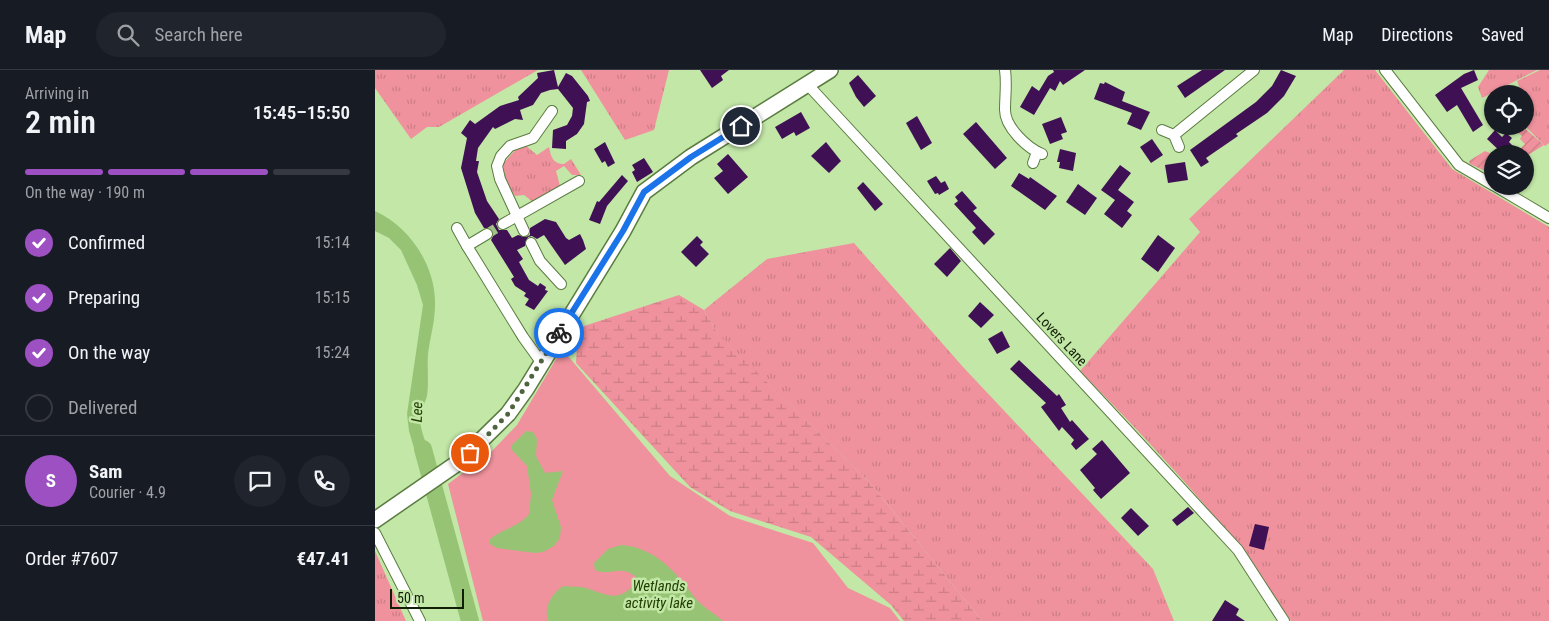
<!DOCTYPE html>
<meta charset="utf-8">
<style>
:root{--surface:#171b24;--page:#20242c;--text:#f1f3f6;--muted:#9ea1a6;--line:#363941;--accent:#9c50c2}
body{margin:0;font-family:"Roboto Condensed",sans-serif;background:var(--page);color:var(--text);height:100vh;display:flex;flex-direction:column;font-size:19px;white-space:nowrap}
*{box-sizing:border-box;margin:0}
p{font-size:16px;color:var(--muted)}
.icon{flex:none;width:28px;height:28px;fill:none;stroke:currentColor;stroke-width:2;stroke-linecap:round;stroke-linejoin:round}
.map{position:relative;flex:1;overflow:hidden}
.drawer{display:flex;flex-direction:column;background:var(--surface);width:375px}
.drawer>*{flex:none}
.controls{position:absolute;left:1109px;top:15px;display:grid;gap:10px}
.controls a{display:grid;place-items:center;width:50px;height:50px;border-radius:50%;background:var(--surface);box-shadow:0 1px 4px #0004;font-size:25px}
.scale{position:absolute;left:15px;bottom:12px;width:74px;box-sizing:border-box;padding-left:5px;border:2px solid #111e06;border-top:0;font-size:14px;line-height:18px;white-space:nowrap;color:#111e06;-webkit-text-stroke:4px #c2e7a7;paint-order:stroke}
.pin{position:absolute;display:grid;place-items:center;width:42px;height:42px;color:#fff;margin:-21px;border:2px solid #fff;border-radius:50%;box-shadow:0 1px 5px #0007}
.courier{position:absolute;display:grid;place-items:center;width:50px;height:50px;margin:-25px;border:4px solid #1a73e8;border-radius:50%;background:#fff;color:#222;box-shadow:0 1px 6px #0007}
.summary em{font-style:normal;font-weight:600}
.summary div{display:flex;flex-direction:column-reverse}
.summary{display:flex;align-items:center;justify-content:space-between;height:85px;padding:0 25px}
h1{font-size:32px;font-weight:600;line-height:38px}
.bar{display:grid;grid-template-columns:repeat(4,1fr);gap:8px 5px;align-content:center;height:60px;padding:0 25px}
.bar i{height:6px;border-radius:4px;background:var(--line)}
.bar .active{background:var(--accent)}
.bar p{grid-column:span 4}
.line{display:flex;align-items:center;gap:12px;padding:0 25px;border-top:1px solid var(--line)}
.line div{flex:1}
.round{display:grid;place-items:center;flex:none;width:52px;height:52px;border-radius:26px;background:var(--page)}
ol{padding:0 25px;list-style:none}
li{display:flex;align-items:center;gap:15px;height:55px}
li p{margin-inline-start:auto}
li .icon{padding:5px;border-radius:50%;background:var(--accent);color:#fff;stroke-width:4}
li:last-child{color:var(--muted)}
li i{width:28px;height:28px;border:2px solid var(--line);border-radius:50%}
header{display:flex;align-items:center;gap:30px;box-sizing:border-box;height:70px;padding:0 25px;background:var(--surface);border-bottom:1px solid var(--line)}
header strong{font-size:24px}
nav{display:flex;gap:28px;margin-inline-start:auto;font-size:18px}
.search{width:350px;height:45px;background:var(--page);display:flex;align-items:center;gap:12px;box-sizing:border-box;padding:0 18px;border-radius:28px;color:var(--muted);font-size:19px}
main{display:flex;flex:1;min-height:0}
.map>svg:first-child{display:block}
.grass{fill:url(#grass-tufts)}
.wetland{fill:url(#wetland-marsh)}
.park{fill:#ef929d}
.garden{fill:url(#garden-furrows)}
.water{fill:#97c474}
.lines{fill:none;stroke-linecap:round;stroke-linejoin:round}
.river{stroke:#97c474;stroke-width:18}
.building{fill:#3f1154}
.street-tunnel{stroke:#9fbf87;stroke-width:10;stroke-dasharray:10 5;stroke-linecap:butt}
.street-casing{stroke:#5b7c41;stroke-width:12}
.secondary-casing{stroke:#5b7c41;stroke-width:18}
.street{stroke:#fff;stroke-width:10}
.secondary{stroke:#fff;stroke-width:15}
.done{stroke:#4f643e;stroke-width:5;stroke-dasharray:0 9}
.route{stroke:#1a73e8;stroke-width:6}
.labels{text-anchor:middle;stroke-width:5;stroke-linejoin:round;paint-order:stroke}
.street-label{font-size:14px;fill:#111e06;stroke:#c2e7a7}
.water-label{font-size:15px;font-style:italic;fill:#213d02;stroke:#c2e7a7}
</style>
<header>
<strong>Map</strong>
<div class="search"><svg class="icon" aria-label="search" viewBox="0 0 24 24"><circle cx="10" cy="10" r="6"/><path d="M15 15l6 6"/></svg>Search here</div>
<nav><a>Map</a><a>Directions</a><a>Saved</a></nav>
</header>
<main>
<section class="drawer">
<div class="summary"><div><h1>2 min</h1><p>Arriving in</p></div><em>15:45–15:50</em></div>
<div class="bar"><i class="active"></i><i class="active"></i><i class="active"></i><i></i><p>On the way · 190 m</p></div>
<ol>
<li><svg class="icon" aria-label="check" viewBox="0 0 24 24"><path d="M5 12l5 5 9-10"/></svg>Confirmed<p>15:14</p></li>
<li><svg class="icon" aria-label="check" viewBox="0 0 24 24"><path d="M5 12l5 5 9-10"/></svg>Preparing<p>15:15</p></li>
<li><svg class="icon" aria-label="check" viewBox="0 0 24 24"><path d="M5 12l5 5 9-10"/></svg>On the way<p>15:24</p></li>
<li><i></i>Delivered</li>
</ol>
<div class="line" style="height:90px"><b class="round" style="background:var(--accent);color:#fff">S</b><div><b>Sam</b><p>Courier · 4.9</p></div><a class="round"><svg class="icon" aria-label="chat" viewBox="0 0 24 24"><path d="M4 5h16v11H9l-5 4z"/></svg></a><a class="round"><svg class="icon" aria-label="phone" viewBox="0 0 24 24"><path d="M5 4h4l2 5-3 2q2 4 5 5l2-3 5 2v4C11 20 4 13 5 4z"/></svg></a></div>
<div class="line" style="height:65px"><div>Order #7607</div><b>€47.41</b></div>
</section>
<div class="map">
<svg width="1174" height="551" viewBox="0 0 1174 551">
<defs>
<pattern id="grass-tufts" width="24" height="20" patternUnits="userSpaceOnUse" patternTransform="scale(1.25)"><rect width="24" height="20" fill="#ef929d"/><path d="M3 7l-1-3M5 7V3M7 7l1-3M15 17l-1-3M17 17v-4M19 17l1-3" fill="none" stroke="#cc7d86"/></pattern>
<pattern id="wetland-marsh" width="20" height="14" patternUnits="userSpaceOnUse" patternTransform="scale(1.25)"><rect width="20" height="14" fill="#ef929d"/><path d="M1 5h8M5 5V1M11 12h8M15 12V8" fill="none" stroke="#cc7d86"/></pattern>
<pattern id="garden-furrows" width="10" height="10" patternUnits="userSpaceOnUse" patternTransform="scale(1.25)"><rect width="10" height="10" fill="#ef929d"/><path d="M-1 1l2-2M0 10L10 0M9 11l2-2" fill="none" stroke="#cc7d86"/></pattern>
</defs>
<rect width="100%" height="100%" fill="#c2e7a7"/>
<g class="grass">
<polygon points="0,0 163,0 64,57 52,57 36,69 0,18"/>
<polygon points="206,0 294,0 279,60 250,70"/>
<path d="M969 0H1000L1077 99 1174 157V551H916C899 527 884 502 866 479 816 416 761 358 705 301L825 162 814 149Z"/>
<polygon points="1114,0 1162,0 1107,28 1103,17"/>
<polygon points="1165,0 1174,0 1174,73 1170,76 1150,56 1150,51 1157,47 1150,30 1150,24 1147,24 1142,11"/>
<path d="M150 75 162 85 174 77C176 87 178 94 189 94L196 89 206 105H197L189 96 181 101 185 116 158 132 149 125 140 126 131 112 128 94 142 78Z"/>
<polygon points="479,173 588,297 778,499 799,551 607,551 495,413 344,266 329,240 392,189"/>
<polygon points="0,481 31,551 0,551"/>
</g>
<polygon class="wetland" points="304,225 329,240 343,264 495,413 607,551 529,551 516,535 436,467 355,441 315,417 201,293 203,258"/>
<polygon class="park" points="187,279 295,406 355,446 438,473 473,518 515,538 525,551 108,551 73,414 116,382 142,355"/>
<g class="garden">
<polygon points="1147,56 1169,75 1150,87 1150,84 1140,84 1150,74 1145,69 1147,66 1141,61"/>
<polygon points="1110,81 1117,84 1117,104 1095,94 1094,91"/>
</g>
<g class="water">
<path d="M0 141C35 157 61 196 60 235 60 252 55 267 53 284 52 297 54 312 52 326 50 334 44 342 45 351 47 367 55 383 62 397L47 405 34 361 32 344 48 235 42 215 26 180 14 168 0 161Z"/>
<path d="M151 361 158 362 162 369 161 386 170 403 188 401 177 430 186 457 185 468 179 476 168 482 160 483 122 478 115 474 114 470C127 458 143 458 154 444L156 424 152 396 137 380V375Z"/>
<path d="M246 475C280 477 302 503 321 529 328 537 340 544 348 551H173C169 536 176 525 188 516 195 517 204 516 211 518 233 525 243 533 261 513L260 506C244 494 236 507 220 500L219 493 233 479Z"/>
</g>
<g class="lines">
<polyline class="river" points="48,379 95,551"/>
</g>
<g class="building">
<polygon points="179,0 183,17 191,3 197,6 213,26 215,31 212,32 209,54 202,64 191,71 191,79 177,78 178,60 192,55 197,46 198,38 183,19 175,20 166,23 158,35 145,40 148,50 140,49 120,59 118,57 103,78 101,91 104,91 102,102 112,131 124,149 121,154 124,160 132,160 137,168 143,165 151,167 155,165 155,158 170,149 181,152 191,168 194,170 205,164 208,170 211,179 190,195 169,165 162,169 157,166 153,167 150,176 142,180 148,189 144,192 154,210 163,216 165,213 171,217 170,220 173,221 159,240 150,235 154,229 149,226 151,223 140,216 136,209 139,207 116,170 119,164 118,160 109,158 100,143 86,98 92,68 86,63 95,50 100,54 125,36 144,30 143,27 163,8 162,3"/>
<polygon points="325,0 354,0 346,6 348,10 337,18"/>
<polygon points="678,0 710,0 688,15 685,11 680,21 675,18 659,45 645,37 657,16 664,21 673,6 679,2"/>
<polygon points="827,0 850,0 810,28 802,16"/>
<polygon points="906,0 921,6 909,26 892,43 861,64 863,66 831,88 834,92 826,97 815,80 881,32 897,16"/>
<polygon points="1099,0 1103,10 1086,18 1108,55 1098,62 1082,35 1072,42 1060,25 1089,4"/>
<polygon points="483,5 501,26 489,37 481,27 474,13"/>
<polygon points="730,12 750,22 747,31 775,42 766,60 752,54 757,43 719,29 725,13 729,14"/>
<polygon points="426,42 435,58 421,66 419,62 407,69 400,57"/>
<polygon points="542,46 557,73 546,80 531,53"/>
<polygon points="686,47 692,62 686,64 688,69 675,74 667,54"/>
<polygon points="601,52 632,88 620,99 588,64"/>
<polygon points="1120,60 1127,67 1131,63 1137,68 1134,72 1142,80 1138,84 1128,84 1112,69"/>
<polygon points="777,69 788,85 776,93 765,77"/>
<polygon points="230,72 240,93 233,97 230,91 227,93 219,79"/>
<polygon points="451,72 466,91 454,103 436,86"/>
<polygon points="685,79 701,83 698,101 684,98 685,92 682,92"/>
<polygon points="353,84 373,107 353,124 339,108 348,101 342,94"/>
<polygon points="269,88 278,102 262,112 257,102 260,100 257,95"/>
<polygon points="810,92 813,110 793,113 790,95"/>
<polygon points="745,95 756,103 743,120 759,132 752,141 757,145 747,158 729,144 740,130 726,120"/>
<polygon points="644,103 654,109 655,107 682,126 670,140 636,116"/>
<polygon points="247,105 253,111 232,136 225,154 214,150 222,131 224,132"/>
<polygon points="561,106 566,113 570,111 574,119 564,125 563,123 560,124 552,111"/>
<polygon points="488,112 508,134 500,141 482,118"/>
<polygon points="703,114 722,128 710,145 691,132"/>
<polygon points="587,121 602,138 598,141 620,164 609,175 597,162 601,158 579,134 583,131 580,127"/>
<polygon points="783,165 800,178 783,202 766,189"/>
<polygon points="322,166 328,172 325,175 334,184 321,197 306,182"/>
<polygon points="575,178 586,191 572,207 559,194"/>
<polygon points="605,232 619,245 606,258 593,246"/>
<polygon points="627,261 635,277 622,284 613,269"/>
<polygon points="644,290 682,326 684,324 691,335 686,338 695,352 697,350 714,369 701,380 696,374 699,370 687,357 684,361 666,337 671,333 635,299"/>
<polygon points="727,370 755,403 726,429 718,420 720,418 705,400 722,384 717,379"/>
<polygon points="813,437 819,443 802,456 797,450"/>
<polygon points="756,438 774,456 763,466 746,448"/>
<polygon points="880,454 894,457 889,480 874,476"/>
<polygon points="850,530 864,539 861,545 870,551 837,551"/>
</g>
<g class="lines">
<polyline class="street-tunnel" points="112,164 128,154"/>
<g class="street-casing">
<g id="street">
<path d="M630 0C632 14 630 26 630 40 630 57 652 78 667 84"/>
<polyline points="1010,0 1084,95 1118,115"/>
<polyline points="433,15 863,480 909,551"/>
<polyline points="787,60 799,65 804,77"/>
<polyline points="799,65 879,0"/>
<polyline points="658,93 662,82"/>
<polyline points="1120,116 1174,148"/>
<polyline points="128,154 204,111"/>
<polyline points="82,158 92,176"/>
<polyline points="149,161 125,109 122,96 126,86 135,76 158,68 177,41"/>
<polyline points="112,164 92,176 148,267 166,292"/>
<polyline points="156,173 165,191 186,214"/>
<polyline points="0,463 45,551"/>
</g>
</g>
<g class="secondary-casing">
<polyline id="secondary" points="0,450 84,392 133,344 151,319 248,161 269,122 316,87 455,0"/>
</g>
<use href="#street" class="street"/>
<use href="#secondary" class="secondary"/>
</g>
<g class="lines">
<polyline class="done" points="95,383 133,344 184,263"/>
<polyline class="route" points="184,263 248,161 269,122 316,87 366,56"/>
</g>
<g class="labels">
<g class="street-label">
<text transform="translate(687 269) rotate(47)" y="5">Lovers Lane</text>
</g>
<g class="water-label">
<text transform="translate(42 342) rotate(-88)" y="5">Lee</text>
<text x="284" y="521">Wetlands<tspan x="284" dy="17">activity lake</tspan></text>
</g>
</g>
</svg>
<div class="controls">
<a><svg class="icon" aria-label="locate" viewBox="0 0 24 24"><circle cx="12" cy="12" r="6"/><path d="M12 2v4M12 18v4M2 12h4M18 12h4"/></svg></a>
<a><svg class="icon" aria-label="layers" viewBox="0 0 24 24"><path d="M12 4l9 5-9 5-9-5zM3 14l9 5 9-5"/></svg></a>
</div>
<div class="scale">50 m</div>
<div class="pin" style="left:95px;top:383px;background:#ea580c"><svg class="icon" aria-label="bag" viewBox="0 0 24 24"><path d="M5 8h14l-1 12H6zM9 8a3 3 0 0 1 6 0"/></svg></div>
<div class="pin" style="left:366px;top:56px;background:#1f2937"><svg class="icon" aria-label="home" viewBox="0 0 24 24"><path d="M3 11l9-7 9 7M6 9v11h12V9"/></svg></div>
<div class="courier" style="left:184px;top:263px"><svg class="icon" aria-label="bike" viewBox="0 0 24 24"><circle cx="6" cy="16" r="4"/><circle cx="18" cy="16" r="4"/><path d="M6 16l4-8h5l3 8M10 8l3 8H6M13 5h3"/></svg></div>
</div>
</main>
